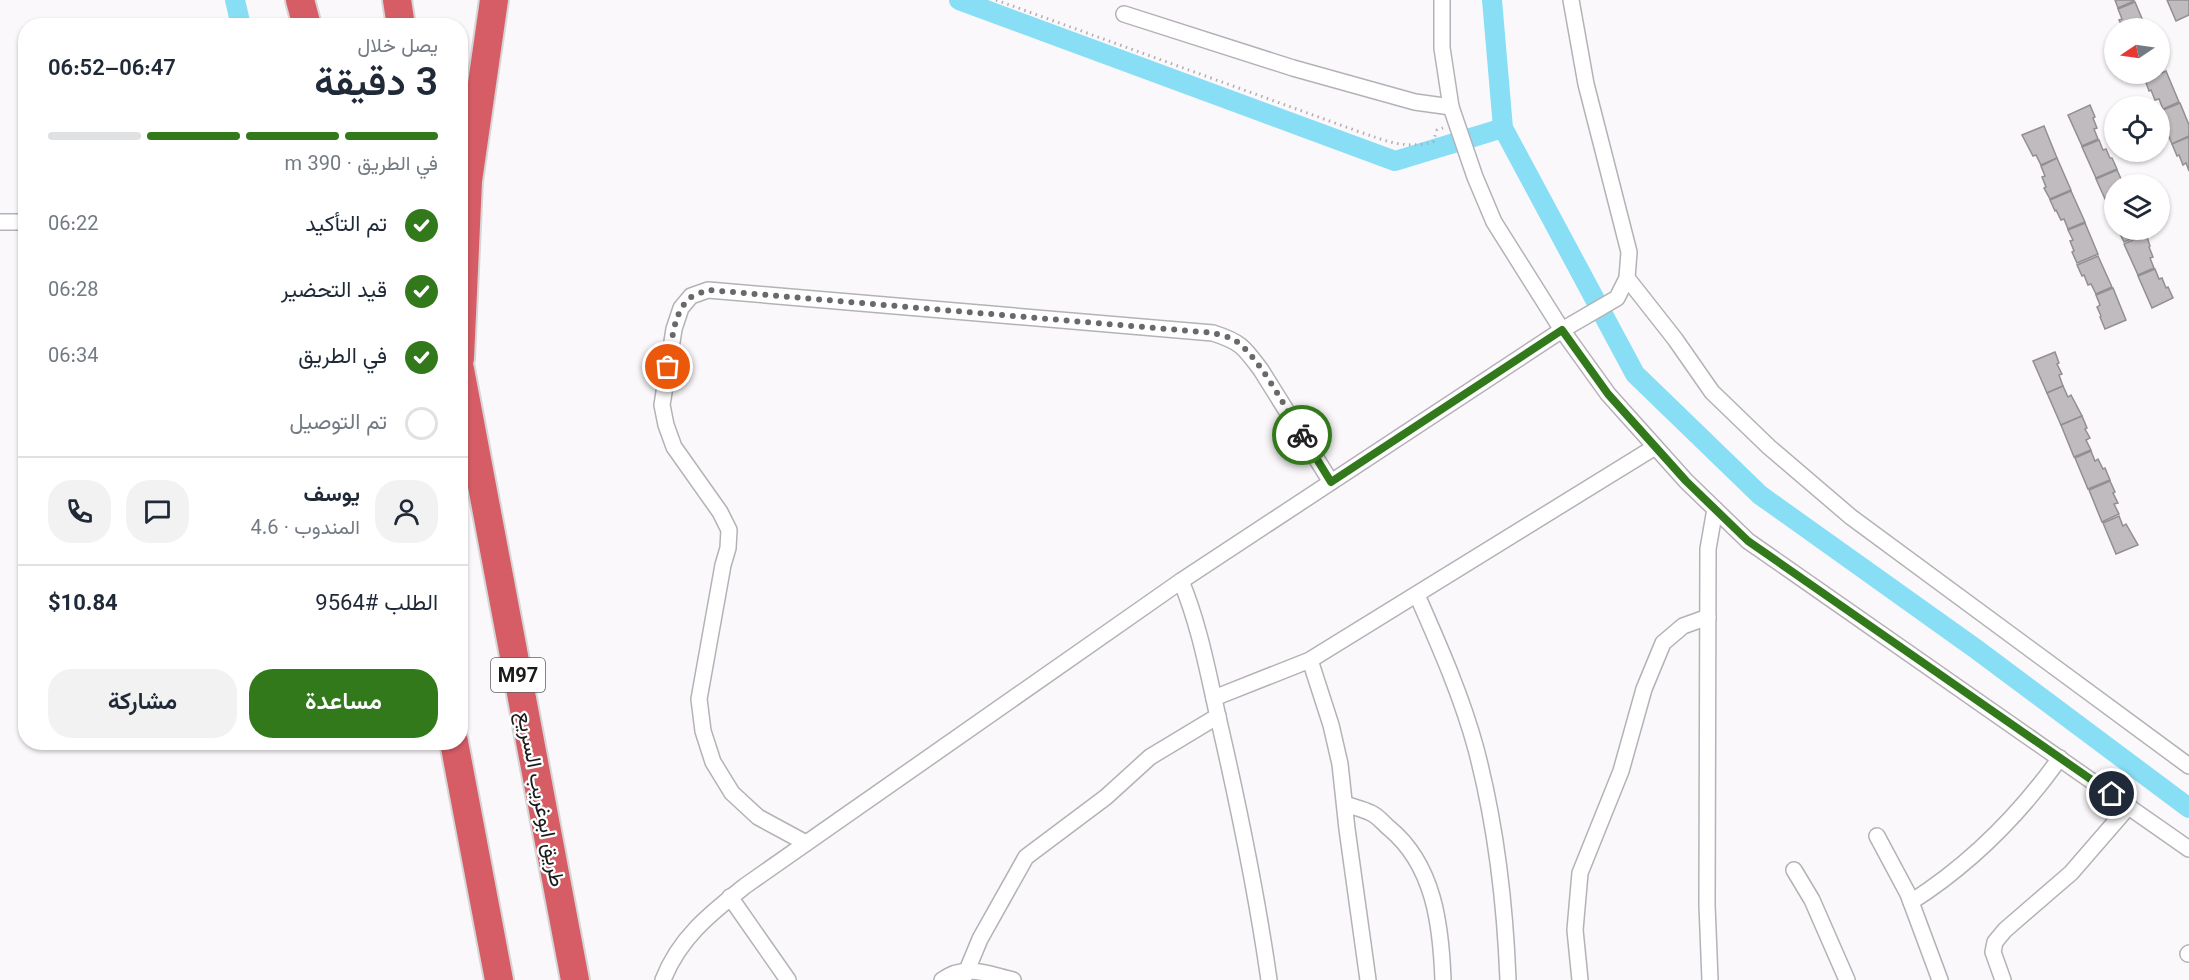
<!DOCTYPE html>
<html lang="ar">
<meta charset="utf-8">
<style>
:root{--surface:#fff;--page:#f2f2f3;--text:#1f2937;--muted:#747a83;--line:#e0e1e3;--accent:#32791c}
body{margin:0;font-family:Georgia,Vazirmatn,serif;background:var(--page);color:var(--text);direction:rtl;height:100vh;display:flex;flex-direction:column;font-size:22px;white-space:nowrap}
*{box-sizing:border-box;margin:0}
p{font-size:20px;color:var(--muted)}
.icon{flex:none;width:33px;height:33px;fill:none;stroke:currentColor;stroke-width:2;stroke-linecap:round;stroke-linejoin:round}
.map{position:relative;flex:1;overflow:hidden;direction:ltr}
.side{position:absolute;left:18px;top:18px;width:450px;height:732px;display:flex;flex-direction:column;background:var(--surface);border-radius:24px;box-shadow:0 2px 4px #0004;direction:rtl}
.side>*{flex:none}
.needle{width:39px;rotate:257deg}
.fabs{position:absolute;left:2104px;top:18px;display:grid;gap:12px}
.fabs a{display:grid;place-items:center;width:66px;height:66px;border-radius:50%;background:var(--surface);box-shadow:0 2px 4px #0004;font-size:30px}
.pin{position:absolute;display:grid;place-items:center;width:51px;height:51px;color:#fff;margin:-26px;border:3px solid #fff;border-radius:50%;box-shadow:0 2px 6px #0007}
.courier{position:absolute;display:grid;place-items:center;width:60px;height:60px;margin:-30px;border:4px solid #32791c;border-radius:50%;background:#fff;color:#222;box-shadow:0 2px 8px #0007}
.headline em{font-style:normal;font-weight:600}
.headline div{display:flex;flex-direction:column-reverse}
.headline{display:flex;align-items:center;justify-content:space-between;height:102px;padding:0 30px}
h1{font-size:39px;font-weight:600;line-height:45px}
.bar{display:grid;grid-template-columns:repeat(4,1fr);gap:9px 6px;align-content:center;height:72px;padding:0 30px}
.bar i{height:8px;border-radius:4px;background:var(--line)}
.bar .on{background:var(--accent)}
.bar p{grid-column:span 4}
.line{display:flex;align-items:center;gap:15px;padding:0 30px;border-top:2px solid var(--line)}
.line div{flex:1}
.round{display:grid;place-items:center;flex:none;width:63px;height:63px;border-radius:24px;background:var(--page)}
ol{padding:0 30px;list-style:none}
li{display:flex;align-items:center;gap:18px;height:66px}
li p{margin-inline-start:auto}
li .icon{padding:6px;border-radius:50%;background:var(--accent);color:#fff;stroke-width:4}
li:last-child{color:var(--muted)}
li i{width:33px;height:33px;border:3px solid var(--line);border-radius:50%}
.action{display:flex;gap:12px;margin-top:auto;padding:12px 30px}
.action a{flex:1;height:69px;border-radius:24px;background:var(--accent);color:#fff;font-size:24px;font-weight:600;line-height:69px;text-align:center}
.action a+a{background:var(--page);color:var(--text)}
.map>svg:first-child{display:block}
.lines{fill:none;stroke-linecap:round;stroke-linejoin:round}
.canal{stroke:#88dff5;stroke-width:20}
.building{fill:#bfbbbe;stroke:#928e91;stroke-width:1.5}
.street-casing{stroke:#b4b2b6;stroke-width:18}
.highway-casing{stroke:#d6d6d6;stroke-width:32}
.path{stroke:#b1aeb2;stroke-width:3;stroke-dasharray:1.5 4.5;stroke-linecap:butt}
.street{stroke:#fff;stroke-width:15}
.highway{stroke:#d65d66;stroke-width:28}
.done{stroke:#69686a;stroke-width:6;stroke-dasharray:0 10.8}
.route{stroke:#32791c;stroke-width:8}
.labels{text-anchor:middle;stroke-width:4.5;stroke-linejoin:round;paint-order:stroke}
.shield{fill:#fff;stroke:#5f5f60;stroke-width:1.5}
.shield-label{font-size:20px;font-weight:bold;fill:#1b1a1c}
.street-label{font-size:21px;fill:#1b1a1c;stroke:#fff}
</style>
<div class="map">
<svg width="2189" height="980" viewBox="0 0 2189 980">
<rect width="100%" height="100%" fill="#fbf8fc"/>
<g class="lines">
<g class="canal">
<polyline points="235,0 241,26"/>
<polyline points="959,0 1395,161 1503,128"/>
<polyline points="1492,0 1503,128 1635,374 1760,495 1976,649 2189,808"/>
</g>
</g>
<g class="building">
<polygon points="2115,0 2134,0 2134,1 2118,8"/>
<polygon points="2167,0 2189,0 2189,15 2176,21"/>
<polygon points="2135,2 2146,28 2123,28 2119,20 2122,19 2118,9"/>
<polygon points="2166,71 2179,102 2163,109 2159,99 2155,100 2151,90 2149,91 2145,80"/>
<polygon points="2180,103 2189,125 2189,136 2172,144 2167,132 2169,131 2164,121 2167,120 2163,110"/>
<polygon points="2090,105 2095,117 2093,118 2097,128 2094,129 2098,139 2082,146 2068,115"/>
<polygon points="2044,126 2057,158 2041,165 2036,155 2033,156 2022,135"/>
<polygon points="2189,137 2189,171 2186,163 2183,165 2179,155 2177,156 2172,144"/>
<polygon points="2099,140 2103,150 2106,149 2110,158 2112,158 2117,169 2096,178 2082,147"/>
<polygon points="2057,158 2071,190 2050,199 2044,188 2046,187 2042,177 2045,176 2041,166"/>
<polygon points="2117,170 2122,181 2121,182 2122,184 2115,184 2115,208 2110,210 2096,179"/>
<polygon points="2071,191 2085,222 2068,229 2064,219 2061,220 2056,210 2055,211 2050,200"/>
<polygon points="2115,209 2115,223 2110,211"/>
<polygon points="2085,223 2098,254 2077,263 2072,252 2074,251 2070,241 2073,240 2068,230"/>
<polygon points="2118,230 2143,230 2145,233 2124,242"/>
<polygon points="2146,234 2150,246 2149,247 2153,257 2150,258 2154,268 2138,275 2124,244"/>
<polygon points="2098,256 2112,287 2096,294 2091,284 2088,285 2084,275 2082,276 2077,265"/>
<polygon points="2155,269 2159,279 2162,278 2166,288 2168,287 2173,298 2152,308 2138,276"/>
<polygon points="2113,288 2126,320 2105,329 2100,317 2101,316 2097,307 2100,305 2096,295"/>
<polygon points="2055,352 2059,363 2057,364 2062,374 2059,375 2063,386 2047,393 2033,361"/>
<polygon points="2063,386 2068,397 2071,395 2082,416 2061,425 2047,393"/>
<polygon points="2082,416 2087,428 2085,429 2090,438 2086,440 2091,450 2074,457 2061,425"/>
<polygon points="2091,451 2095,461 2098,459 2103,469 2105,468 2110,480 2088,489 2075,458"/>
<polygon points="2110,481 2115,492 2113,493 2118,503 2114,504 2119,514 2102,522 2089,490"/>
<polygon points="2119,516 2123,526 2126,524 2138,545 2116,554 2103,523"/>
</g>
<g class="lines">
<g class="street-casing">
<g id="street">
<polyline points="1442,0 1442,48 1451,107 1475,177 1494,222 1562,330 1608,394 1686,481 1748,541 2189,849"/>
<polyline points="1124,14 1293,68 1415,102 1451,107"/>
<polyline points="0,222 26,222"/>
<polyline points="1627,278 1675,339 1712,392 1769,447 1851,517 2189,766"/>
<path d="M1181 581C1201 629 1209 679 1221 730 1240 813 1257 896 1269 980"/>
<path d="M1417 595C1439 645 1462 697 1476 749 1496 825 1505 902 1508 980"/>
<polyline points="1310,660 1331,725 1340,764 1347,829 1368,980"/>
<polyline points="1214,698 1310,660 1655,447"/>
<path d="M1345 804C1353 807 1363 809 1371 813 1378 816 1383 823 1389 828 1434 865 1441 925 1443 980"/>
<polyline points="1877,836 1908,894 1940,980"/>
<path d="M806 843 758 817 732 793 713 762 703 731 699 699 723 565 728 548 729 530 720 512 674 447 666 425 662 405 674 329 681 308 691 296 708 290 1213 333C1241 342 1244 347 1261 370L1331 482"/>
<polyline points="1794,870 1812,900 1847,980"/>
<polyline points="730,897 788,980"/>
<path d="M1911 902C1969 865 2020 814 2060 758"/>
<polyline points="2188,954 2189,953"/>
<path d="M663 980C679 938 711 913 745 886L1181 581 1562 330 1617 298 1627 278 1629 252 1586 84 1571 0"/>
<path d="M942 980C966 963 987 974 1013 980"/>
<polyline points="963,980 980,939 1026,857 1106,797 1150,757 1218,716"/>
<polyline points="1580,980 1575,930 1580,873 1621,771 1644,689 1663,643 1683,626 1708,617"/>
<polyline points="1710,980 1707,905 1708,549 1715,509"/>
<polyline points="2003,980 1993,952 1995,942 2005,930 2071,873 2129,806"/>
</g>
</g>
<g class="highway-casing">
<g id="highway">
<polyline points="300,0 307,26"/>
<polyline points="397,0 401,26"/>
<polyline points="460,358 468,181 494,0"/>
<polyline points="460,369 575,980"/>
<polyline points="454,742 499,980"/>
</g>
</g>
<path class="path" d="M996 0 1357 131C1384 140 1404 150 1433 142L1437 130 1443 128"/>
<use href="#street" class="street"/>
<use href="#highway" class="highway"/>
</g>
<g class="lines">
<path class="done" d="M668 367C672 345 672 313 690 298 695 294 703 292 708 290L1214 333C1220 335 1230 337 1236 341 1260 358 1286 409 1302 435"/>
<polyline class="route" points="1302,435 1331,482 1562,330 1608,394 1686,481 1748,541 2112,794"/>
</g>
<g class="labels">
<rect class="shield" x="491" y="658" width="54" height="34" rx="4.5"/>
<g class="shield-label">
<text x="518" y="682">M97</text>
</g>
<g class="street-label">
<text transform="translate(541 799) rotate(79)" y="7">طريق ابوغريب السريع</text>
</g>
</g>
</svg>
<div class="fabs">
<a><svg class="needle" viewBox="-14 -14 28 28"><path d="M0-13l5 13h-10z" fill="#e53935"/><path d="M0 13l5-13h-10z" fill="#747a83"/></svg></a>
<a><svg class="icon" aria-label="locate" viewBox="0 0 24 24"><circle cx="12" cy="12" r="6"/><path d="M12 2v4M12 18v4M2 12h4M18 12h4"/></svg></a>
<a><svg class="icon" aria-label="layers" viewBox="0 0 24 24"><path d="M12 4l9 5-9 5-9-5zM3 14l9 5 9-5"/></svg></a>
</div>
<div class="pin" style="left:668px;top:367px;background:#ea580c"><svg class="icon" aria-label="bag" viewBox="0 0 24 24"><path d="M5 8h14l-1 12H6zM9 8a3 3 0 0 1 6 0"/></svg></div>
<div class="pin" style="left:2112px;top:794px;background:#1f2937"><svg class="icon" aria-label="home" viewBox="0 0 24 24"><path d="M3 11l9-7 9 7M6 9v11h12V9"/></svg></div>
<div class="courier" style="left:1302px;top:435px"><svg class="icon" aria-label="bike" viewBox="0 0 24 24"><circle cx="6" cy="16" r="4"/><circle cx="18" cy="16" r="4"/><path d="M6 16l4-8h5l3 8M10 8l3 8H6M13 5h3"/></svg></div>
<section class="side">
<div class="headline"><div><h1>3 دقيقة</h1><p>يصل خلال</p></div><em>06:47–06:52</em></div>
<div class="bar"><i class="on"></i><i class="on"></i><i class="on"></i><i></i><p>في الطريق · 390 m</p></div>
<ol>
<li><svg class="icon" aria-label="check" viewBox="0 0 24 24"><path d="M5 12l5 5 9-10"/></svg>تم التأكيد<p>06:22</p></li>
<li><svg class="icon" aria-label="check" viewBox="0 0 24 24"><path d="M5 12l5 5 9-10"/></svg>قيد التحضير<p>06:28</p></li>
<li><svg class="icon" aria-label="check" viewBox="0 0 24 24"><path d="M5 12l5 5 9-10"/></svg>في الطريق<p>06:34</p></li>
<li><i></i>تم التوصيل</li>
</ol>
<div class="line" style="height:108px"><a class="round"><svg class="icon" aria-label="person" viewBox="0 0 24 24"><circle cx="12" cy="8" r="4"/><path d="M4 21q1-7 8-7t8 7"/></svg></a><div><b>يوسف</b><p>المندوب · 4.6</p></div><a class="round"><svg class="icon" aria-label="chat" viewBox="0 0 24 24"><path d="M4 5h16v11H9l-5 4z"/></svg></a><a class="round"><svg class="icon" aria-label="phone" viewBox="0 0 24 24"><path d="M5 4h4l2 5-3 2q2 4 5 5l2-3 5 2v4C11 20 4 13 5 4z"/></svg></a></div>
<div class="line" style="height:78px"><div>الطلب #9564</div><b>$10.84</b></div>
<div class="action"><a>مساعدة</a><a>مشاركة</a></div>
</section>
</div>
